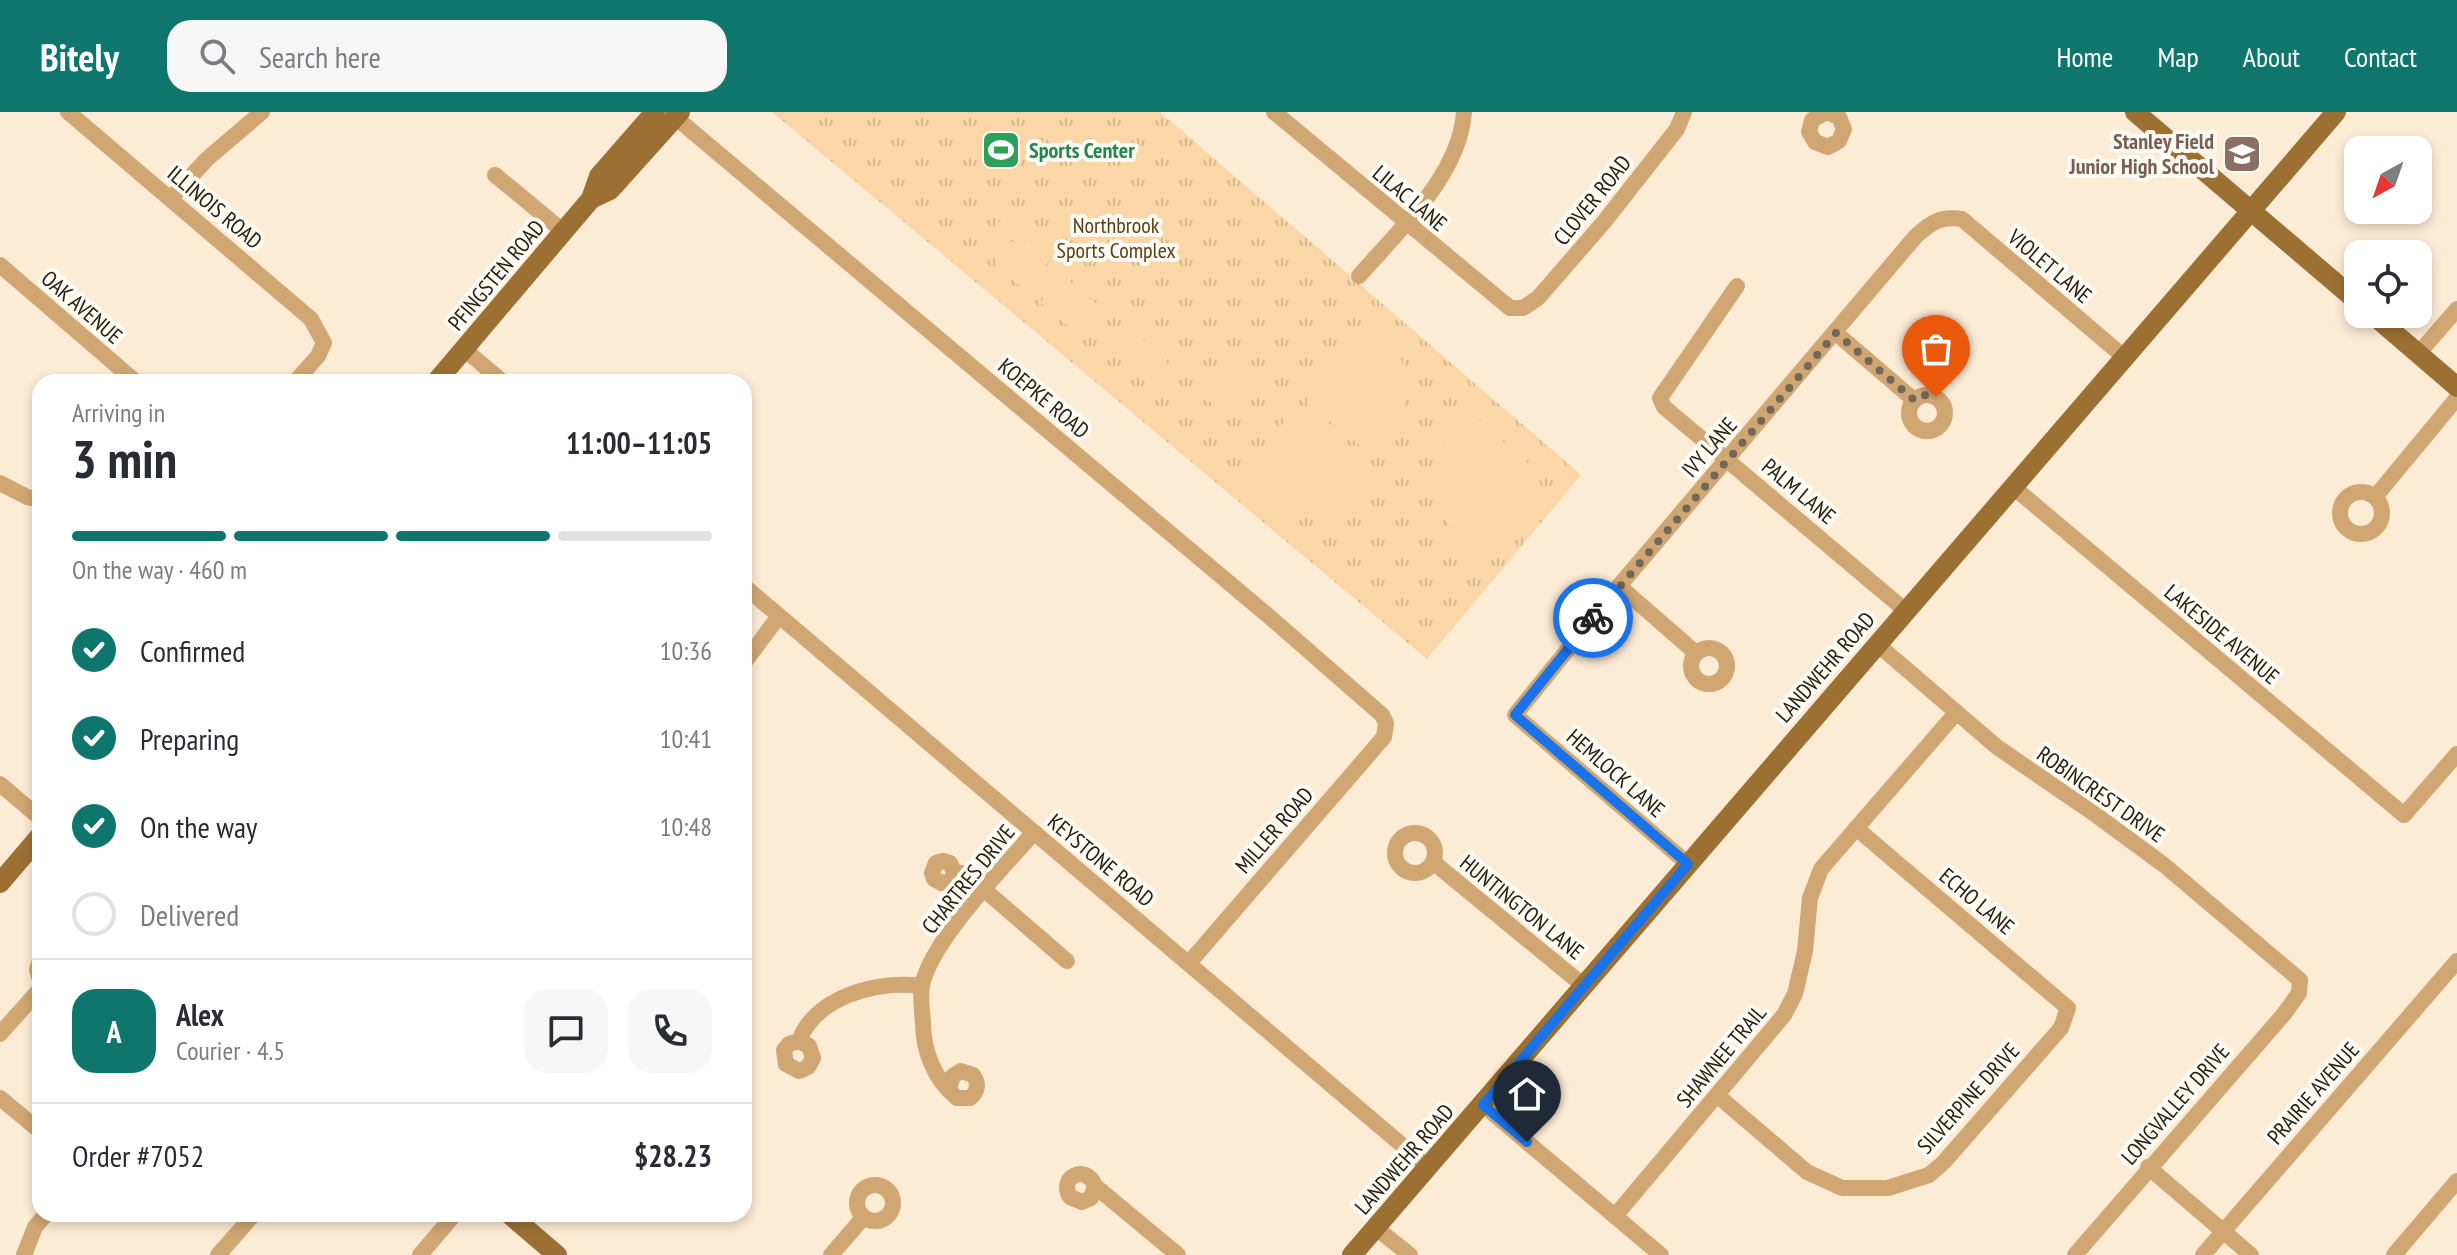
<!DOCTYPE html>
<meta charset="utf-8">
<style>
:root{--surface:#fff;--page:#f7f7f7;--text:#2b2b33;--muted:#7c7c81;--line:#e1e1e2;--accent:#0f766e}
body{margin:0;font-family:"PT Sans Narrow",sans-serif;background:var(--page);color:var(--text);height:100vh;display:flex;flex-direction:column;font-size:30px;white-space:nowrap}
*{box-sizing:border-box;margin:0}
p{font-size:26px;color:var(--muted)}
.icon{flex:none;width:44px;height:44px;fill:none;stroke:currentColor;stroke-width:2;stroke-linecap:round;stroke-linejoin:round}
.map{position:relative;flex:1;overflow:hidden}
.details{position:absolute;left:32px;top:262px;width:720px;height:848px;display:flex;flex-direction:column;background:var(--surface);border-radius:24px;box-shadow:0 4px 12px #0003}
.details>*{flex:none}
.needle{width:52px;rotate:220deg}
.fabs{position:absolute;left:2344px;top:24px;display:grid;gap:16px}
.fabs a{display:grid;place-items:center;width:88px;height:88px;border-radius:16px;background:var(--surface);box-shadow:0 4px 12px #0003;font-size:40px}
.pin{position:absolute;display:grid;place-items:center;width:68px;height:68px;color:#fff;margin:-82px -34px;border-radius:50% 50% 50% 0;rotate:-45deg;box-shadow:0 0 8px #0007}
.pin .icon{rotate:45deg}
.courier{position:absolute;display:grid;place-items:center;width:80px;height:80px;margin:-40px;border:6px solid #1a73e8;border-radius:50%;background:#fff;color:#222;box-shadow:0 2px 10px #0007}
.head em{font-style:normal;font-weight:700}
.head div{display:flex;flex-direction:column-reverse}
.head{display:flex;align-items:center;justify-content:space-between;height:136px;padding:0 40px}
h1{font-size:52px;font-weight:700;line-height:60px}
.bar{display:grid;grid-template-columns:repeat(4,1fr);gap:12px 8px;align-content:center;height:96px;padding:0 40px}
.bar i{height:10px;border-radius:6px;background:var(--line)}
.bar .selected{background:var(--accent)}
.bar p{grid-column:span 4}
.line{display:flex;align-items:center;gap:20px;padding:0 40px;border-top:2px solid var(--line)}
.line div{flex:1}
.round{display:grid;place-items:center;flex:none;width:84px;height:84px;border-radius:24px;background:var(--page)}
ol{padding:0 40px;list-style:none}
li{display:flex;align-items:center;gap:24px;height:88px}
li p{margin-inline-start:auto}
li .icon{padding:8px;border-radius:50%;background:var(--accent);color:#fff;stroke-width:4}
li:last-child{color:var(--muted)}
li i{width:44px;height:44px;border:4px solid var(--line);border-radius:50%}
header{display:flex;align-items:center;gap:48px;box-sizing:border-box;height:112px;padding:0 40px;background:var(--accent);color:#fff}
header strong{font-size:38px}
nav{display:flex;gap:44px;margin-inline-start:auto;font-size:28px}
.search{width:560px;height:72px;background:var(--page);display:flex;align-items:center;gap:20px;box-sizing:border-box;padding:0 28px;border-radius:24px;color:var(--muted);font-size:30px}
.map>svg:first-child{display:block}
.park{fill:url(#park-tufts)}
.garden{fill:#fbd7a7}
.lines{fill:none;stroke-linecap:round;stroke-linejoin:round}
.minor{stroke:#d0a672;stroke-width:16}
.major{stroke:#9c7033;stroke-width:20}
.done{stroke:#726758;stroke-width:8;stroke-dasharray:0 14.4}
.route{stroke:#1a73e8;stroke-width:10}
.labels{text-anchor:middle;stroke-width:8;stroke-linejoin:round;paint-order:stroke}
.education-label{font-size:22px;font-weight:bold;fill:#785e54;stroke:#fffbf5;text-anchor:end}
.leisure-label{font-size:22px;font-weight:bold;fill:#27864d;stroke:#fffbf5;text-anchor:start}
.street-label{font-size:22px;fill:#272015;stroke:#fffbf5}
.park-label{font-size:22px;fill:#573f19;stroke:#fffbf5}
</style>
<header>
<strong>Bitely</strong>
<div class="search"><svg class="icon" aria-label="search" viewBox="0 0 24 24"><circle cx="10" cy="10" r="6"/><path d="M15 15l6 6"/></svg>Search here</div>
<nav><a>Home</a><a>Map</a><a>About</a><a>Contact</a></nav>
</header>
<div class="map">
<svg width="2457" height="1143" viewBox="0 0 2457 1143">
<defs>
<pattern id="park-tufts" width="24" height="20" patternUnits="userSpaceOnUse" patternTransform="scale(2)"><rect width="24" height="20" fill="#fbd7a7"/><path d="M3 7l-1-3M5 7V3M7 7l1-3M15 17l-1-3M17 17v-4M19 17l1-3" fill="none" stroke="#d7b88f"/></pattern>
</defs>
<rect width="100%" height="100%" fill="#fcebd5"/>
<polygon class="park" points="772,0 1160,0 1581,363 1427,547"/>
<g class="garden">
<polygon points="1000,109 1013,120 989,149 976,138"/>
<polygon points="1018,123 1031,135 1007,163 994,152"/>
<polygon points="1035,138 1049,149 1025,178 1012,167"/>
<polygon points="1063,164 1077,175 1055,202 1040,191"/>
<polygon points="1083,181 1097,192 1075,220 1061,208"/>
<path d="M1371 205C1401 225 1414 272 1402 306 1398 320 1389 332 1381 344L1372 343 1306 291 1309 288 1303 275 1307 269 1316 268Z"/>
<polygon points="1133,219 1170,254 1151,275 1113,241"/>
<polygon points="1231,242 1254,262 1220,299 1199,280"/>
<path d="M1306 299 1316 301 1336 317 1333 322 1380 365C1332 412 1285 411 1233 372L1291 301 1295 304Z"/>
<path d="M1473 303 1538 360 1541 374 1535 385 1539 388 1484 450C1468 433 1444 413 1437 390 1431 371 1437 330 1452 317 1457 311 1466 307 1473 303Z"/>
</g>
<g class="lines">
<g class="minor">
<polyline points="68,0 311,207 324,231 318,244 295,270"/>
<polyline points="669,0 1272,507 1382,603 1386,611 1384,625 1189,851"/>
<polyline points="1274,0 1510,196 1523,196 1538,186 1604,110 1677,17 1684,0"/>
<polyline points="1826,0 1812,8 1809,20 1815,30 1828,35 1839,29 1844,17 1839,5 1827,0"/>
<polyline points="495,63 564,120"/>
<polyline points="171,86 207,47 262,0"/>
<polyline points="0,153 136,270"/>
<path d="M1359 164C1398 119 1460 63 1464 0"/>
<polyline points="1737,174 1660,286 1664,295 1906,499"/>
<polyline points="1836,221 1914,288"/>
<polyline points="464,237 503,270"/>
<polyline points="2418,242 2457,197"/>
<circle cx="1927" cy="301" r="18"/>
<polyline points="0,371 27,385 40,388"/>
<polyline points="2012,374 2404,703 2457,642"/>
<circle cx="2361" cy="401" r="21"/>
<polyline points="2375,385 2457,286"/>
<polyline points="744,474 1429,1056"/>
<polyline points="1619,474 1696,541"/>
<polyline points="1877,532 1997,635 2096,703 2164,753 2300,868 2299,881 2284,902 2075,1143"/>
<circle cx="1709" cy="554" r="18"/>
<polyline points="744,551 779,504"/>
<polyline points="0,672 40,706"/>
<circle cx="1415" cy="741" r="20"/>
<polyline points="1433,750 1584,874"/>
<path d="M1688 752 1515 603 1619 474 1916 124C1932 110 1940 104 1962 107L2124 245"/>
<polyline points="954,760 951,769 942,771 934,767 932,761 936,751 943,749 950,751 954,760 966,762 1067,849"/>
<polyline points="40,848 37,858 40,868"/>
<polyline points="0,922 40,877"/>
<path d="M799 929 809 934 813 946 808 955 799 959 786 952 784 938 789 932 799 929C816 884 878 868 922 874"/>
<path d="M949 976 953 964 961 959 973 963C979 971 978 980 970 986H957C934 967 923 939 923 910 922 899 920 884 922 873 933 826 1002 758 1034 720"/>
<polyline points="1718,984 1807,1060 1842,1076 1888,1076 1929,1063 1944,1050 2061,916 2068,896 1856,716"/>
<polyline points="0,986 40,1019"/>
<polyline points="1483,993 1661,1143"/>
<polyline points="2148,1055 2251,1143"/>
<circle cx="875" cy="1091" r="18"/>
<path d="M1095 1074 1091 1086 1082 1090 1070 1085C1058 1065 1086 1051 1095 1074L1178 1143"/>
<polyline points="1615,1104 1784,903 1795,882 1805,839 1810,786 1821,757 1956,601"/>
<polyline points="1376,1116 1410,1143"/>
<polyline points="24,1143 35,1115 46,1102"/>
<polyline points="218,1143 254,1102"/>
<polyline points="420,1143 455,1102"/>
<polyline points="831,1143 863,1106"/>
<polyline points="2203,1143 2457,849"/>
<polyline points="2394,1143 2457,1069"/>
</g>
<g class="major">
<polyline points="2135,0 2358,190"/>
<polyline points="591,87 610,78 680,0"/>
<polyline points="2372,202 2457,275"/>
<polyline points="436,270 591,87 599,64 655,0"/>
<polyline points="0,771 40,724"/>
<polyline points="509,1102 557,1143"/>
<polyline points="1352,1143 2336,0"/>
</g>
</g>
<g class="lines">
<polyline class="done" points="1593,506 1836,221 1914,288 1923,283 1936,285"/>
<polyline class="route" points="1527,1030 1483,993 1688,752 1515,603 1593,506"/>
</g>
<defs>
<g id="stadium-square" transform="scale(2)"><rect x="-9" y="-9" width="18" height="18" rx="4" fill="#2e9e5b" stroke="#fffbf5"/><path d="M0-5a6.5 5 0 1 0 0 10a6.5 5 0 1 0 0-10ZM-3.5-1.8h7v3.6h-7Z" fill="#fff"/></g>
<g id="school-square" transform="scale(2)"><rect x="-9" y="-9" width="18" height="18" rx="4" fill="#8d6e63" stroke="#fffbf5"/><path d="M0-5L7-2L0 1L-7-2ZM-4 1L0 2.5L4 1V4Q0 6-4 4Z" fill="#fff"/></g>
</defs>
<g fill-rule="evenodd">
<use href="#stadium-square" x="1001" y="38"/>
<use href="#school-square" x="2242" y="42"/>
</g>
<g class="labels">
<g class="education-label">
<text x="2214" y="37">Stanley Field<tspan x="2214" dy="25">Junior High School</tspan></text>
</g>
<g class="leisure-label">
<text x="1029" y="46">Sports Center</text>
</g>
<g class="street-label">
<text transform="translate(1410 86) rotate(40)" y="8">LILAC LANE</text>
<text transform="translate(1592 88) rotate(-51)" y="8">CLOVER ROAD</text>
<text transform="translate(215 95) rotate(40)" y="8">ILLINOIS ROAD</text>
<text transform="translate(2050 154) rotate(40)" y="8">VIOLET LANE</text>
<text transform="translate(496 163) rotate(-50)" y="8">PFINGSTEN ROAD</text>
<text transform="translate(82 195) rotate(41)" y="8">OAK AVENUE</text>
<text transform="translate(1044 286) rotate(40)" y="8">KOEPKE ROAD</text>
<text transform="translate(1709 335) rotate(-49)" y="8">IVY LANE</text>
<text transform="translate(1799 379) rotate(40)" y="8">PALM LANE</text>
<text transform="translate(2222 522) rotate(40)" y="8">LAKESIDE AVENUE</text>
<text transform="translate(1825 555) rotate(-49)" y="8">LANDWEHR ROAD</text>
<text transform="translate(1616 661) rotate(41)" y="8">HEMLOCK LANE</text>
<text transform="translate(2101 682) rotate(35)" y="8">ROBINCREST DRIVE</text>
<text transform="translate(1274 718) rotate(-49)" y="8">MILLER ROAD</text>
<text transform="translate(1101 748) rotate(40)" y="8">KEYSTONE ROAD</text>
<text transform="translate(968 767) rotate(-51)" y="8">CHARTRES DRIVE</text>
<text transform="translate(1977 789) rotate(40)" y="8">ECHO LANE</text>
<text transform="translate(1522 795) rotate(39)" y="8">HUNTINGTON LANE</text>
<text transform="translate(1721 944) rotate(-50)" y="8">SHAWNEE TRAIL</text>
<text transform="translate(2313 981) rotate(-49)" y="8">PRAIRIE AVENUE</text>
<text transform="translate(1968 986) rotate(-48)" y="8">SILVERPINE DRIVE</text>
<text transform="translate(2175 992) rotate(-49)" y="8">LONGVALLEY DRIVE</text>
<text transform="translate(1404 1047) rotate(-49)" y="8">LANDWEHR ROAD</text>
</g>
<g class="park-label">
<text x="1116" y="121">Northbrook<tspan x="1116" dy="25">Sports Complex</tspan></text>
</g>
</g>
</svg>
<div class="fabs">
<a><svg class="needle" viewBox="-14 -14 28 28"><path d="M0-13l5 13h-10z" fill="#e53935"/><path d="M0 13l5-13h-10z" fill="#7c7c81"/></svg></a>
<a><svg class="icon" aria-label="locate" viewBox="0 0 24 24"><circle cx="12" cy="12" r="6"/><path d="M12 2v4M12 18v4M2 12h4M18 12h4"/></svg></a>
</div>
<div class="pin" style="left:1936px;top:285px;background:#ea580c"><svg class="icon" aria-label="bag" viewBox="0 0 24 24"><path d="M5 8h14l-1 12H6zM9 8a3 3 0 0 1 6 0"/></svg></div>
<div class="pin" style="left:1527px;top:1030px;background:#1f2937"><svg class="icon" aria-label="home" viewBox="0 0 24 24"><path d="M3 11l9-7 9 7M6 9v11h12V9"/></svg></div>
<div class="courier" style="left:1593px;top:506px"><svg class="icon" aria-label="bike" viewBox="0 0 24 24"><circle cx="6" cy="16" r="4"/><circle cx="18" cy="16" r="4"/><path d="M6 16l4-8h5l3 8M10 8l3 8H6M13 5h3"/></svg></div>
<section class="details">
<div class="head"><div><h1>3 min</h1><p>Arriving in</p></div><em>11:00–11:05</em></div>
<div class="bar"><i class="selected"></i><i class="selected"></i><i class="selected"></i><i></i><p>On the way · 460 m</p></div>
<ol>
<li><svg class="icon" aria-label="check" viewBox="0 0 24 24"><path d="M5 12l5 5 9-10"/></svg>Confirmed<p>10:36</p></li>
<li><svg class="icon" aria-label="check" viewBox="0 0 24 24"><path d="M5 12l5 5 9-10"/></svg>Preparing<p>10:41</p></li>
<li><svg class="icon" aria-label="check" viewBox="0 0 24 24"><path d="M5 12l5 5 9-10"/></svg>On the way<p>10:48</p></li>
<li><i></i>Delivered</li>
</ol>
<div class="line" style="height:144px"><b class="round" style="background:var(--accent);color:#fff">A</b><div><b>Alex</b><p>Courier · 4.5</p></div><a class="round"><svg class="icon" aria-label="chat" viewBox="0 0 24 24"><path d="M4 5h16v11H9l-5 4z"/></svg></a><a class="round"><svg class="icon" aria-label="phone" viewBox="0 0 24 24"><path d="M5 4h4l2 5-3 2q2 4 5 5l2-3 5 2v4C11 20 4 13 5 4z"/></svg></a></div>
<div class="line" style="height:104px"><div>Order #7052</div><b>$28.23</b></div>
</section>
</div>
